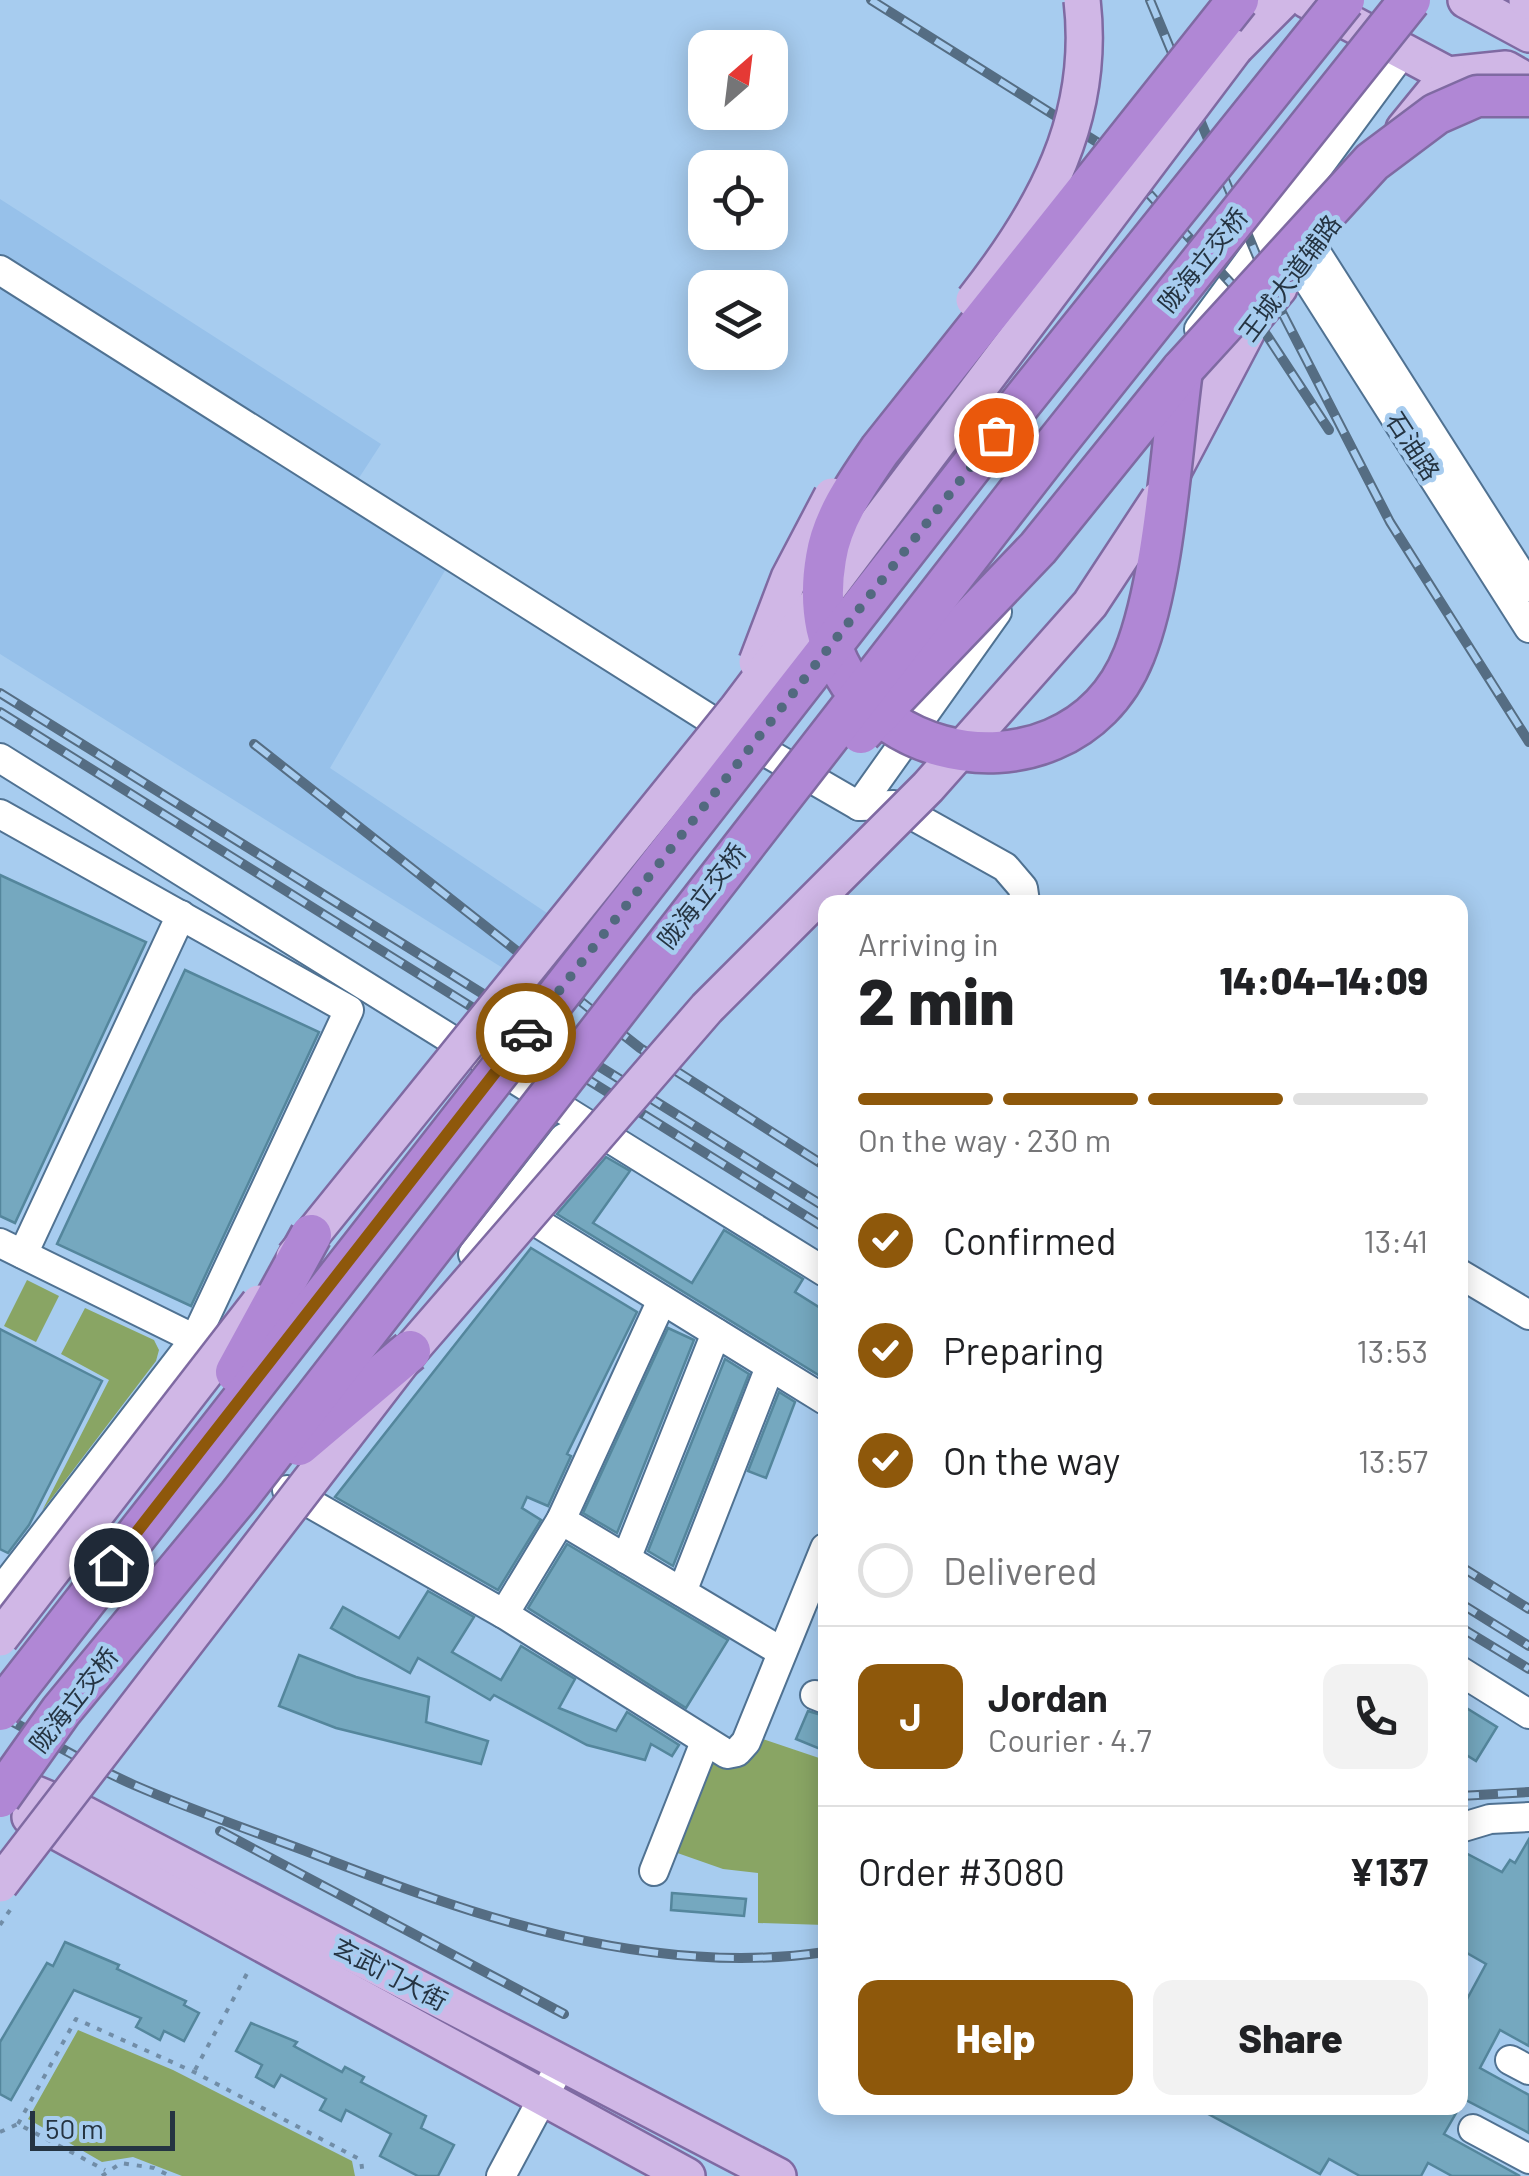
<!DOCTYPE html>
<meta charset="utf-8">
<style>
:root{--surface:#fff;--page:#f2f2f2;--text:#202124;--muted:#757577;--line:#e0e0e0;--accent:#8e580b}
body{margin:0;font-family:Barlow,"Noto Sans SC",sans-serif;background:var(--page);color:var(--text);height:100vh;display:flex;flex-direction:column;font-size:38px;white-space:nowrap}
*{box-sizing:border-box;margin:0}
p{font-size:32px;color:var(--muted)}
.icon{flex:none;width:55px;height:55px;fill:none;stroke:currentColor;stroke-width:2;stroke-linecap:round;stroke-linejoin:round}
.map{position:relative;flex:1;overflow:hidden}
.drawer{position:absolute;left:818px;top:895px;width:650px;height:1220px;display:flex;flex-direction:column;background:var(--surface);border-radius:20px;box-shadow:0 5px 25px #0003}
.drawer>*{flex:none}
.needle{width:65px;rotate:28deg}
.fabs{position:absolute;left:688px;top:30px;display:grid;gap:20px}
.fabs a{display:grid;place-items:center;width:100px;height:100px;border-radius:20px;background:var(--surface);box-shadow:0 5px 25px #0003;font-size:50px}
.scale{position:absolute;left:30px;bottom:25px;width:145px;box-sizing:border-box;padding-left:10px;border:5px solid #253442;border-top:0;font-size:28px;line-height:35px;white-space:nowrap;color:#253442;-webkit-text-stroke:8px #a7ccef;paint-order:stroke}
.pin{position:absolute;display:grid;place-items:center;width:85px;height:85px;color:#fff;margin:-42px;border:5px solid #fff;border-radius:50%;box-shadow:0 2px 10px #0007}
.courier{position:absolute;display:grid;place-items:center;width:100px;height:100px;margin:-50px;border:8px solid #8e580b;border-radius:50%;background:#fff;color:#222;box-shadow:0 2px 12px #0007}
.overview em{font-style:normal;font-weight:800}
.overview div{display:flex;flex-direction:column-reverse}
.overview{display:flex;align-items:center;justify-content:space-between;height:170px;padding:0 40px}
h1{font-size:65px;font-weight:800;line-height:75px}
.bar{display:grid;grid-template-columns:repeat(4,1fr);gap:15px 10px;align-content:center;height:120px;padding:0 40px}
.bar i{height:12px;border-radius:8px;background:var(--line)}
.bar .selected{background:var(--accent)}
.bar p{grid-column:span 4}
.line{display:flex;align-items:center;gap:25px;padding:0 40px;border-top:2px solid var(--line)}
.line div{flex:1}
.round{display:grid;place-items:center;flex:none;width:105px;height:105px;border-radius:20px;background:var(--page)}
ol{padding:0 40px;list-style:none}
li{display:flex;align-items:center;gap:30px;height:110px}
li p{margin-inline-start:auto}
li .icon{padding:10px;border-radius:50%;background:var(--accent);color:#fff;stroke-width:4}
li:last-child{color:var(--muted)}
li i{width:55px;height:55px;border:5px solid var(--line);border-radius:50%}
.cta{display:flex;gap:20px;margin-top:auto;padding:20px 40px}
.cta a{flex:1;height:115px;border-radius:20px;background:var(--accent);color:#fff;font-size:40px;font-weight:800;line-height:115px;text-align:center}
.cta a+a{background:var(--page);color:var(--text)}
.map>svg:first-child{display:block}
.built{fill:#97c1ea}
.green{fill:#89a564}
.building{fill:#75a8bf;stroke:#54869c;stroke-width:2.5}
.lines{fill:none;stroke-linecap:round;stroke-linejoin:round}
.minor-casing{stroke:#507292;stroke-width:32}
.major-casing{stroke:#7f6aa2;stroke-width:40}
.path{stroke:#718da7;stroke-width:4;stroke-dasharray:5 8;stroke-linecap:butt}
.minor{stroke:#fff;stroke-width:28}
.major{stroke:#d0b7e6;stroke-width:35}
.rail-casing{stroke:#556d83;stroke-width:10}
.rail{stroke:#a7ccef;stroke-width:6;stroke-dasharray:19;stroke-linecap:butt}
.major-bridge-casing{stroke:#7f6aa2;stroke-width:40;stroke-linecap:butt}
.highway-bridge-casing{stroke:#7f6aa2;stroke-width:45;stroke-linecap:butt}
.major-bridge{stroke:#d0b7e6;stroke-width:35}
.highway-bridge{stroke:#b087d5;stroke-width:40}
.done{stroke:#52697f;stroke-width:10;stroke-dasharray:0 18}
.route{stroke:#8e580b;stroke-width:12}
.labels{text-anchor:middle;stroke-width:9;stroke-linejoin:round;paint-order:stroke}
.street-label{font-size:25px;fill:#253442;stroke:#a7ccef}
</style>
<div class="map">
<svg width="1529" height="2176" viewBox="0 0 1529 2176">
<rect width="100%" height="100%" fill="#a7ccef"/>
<polygon class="built" points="0,199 381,444 344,501 447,567 330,768 547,913 506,970 0,654"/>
<g class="green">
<polygon points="27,1280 59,1296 36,1342 4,1326"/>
<polygon points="85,1308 154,1340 159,1350 156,1361 42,1511 109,1380 61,1354"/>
<polygon points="751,1735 825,1760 825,1925 758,1923 758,1873 723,1869 666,1849 713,1737 735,1747"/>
<polygon points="78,2030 173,2070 352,2161 355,2176 182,2176 133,2157 102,2162 28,2119"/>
</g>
<g class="building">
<polygon points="0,875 146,942 15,1223 0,1216"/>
<polygon points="185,970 319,1032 191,1306 57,1244"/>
<polygon points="606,1157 630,1171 593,1223 692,1283 724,1230 803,1279 795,1292 825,1311 825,1379 557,1214"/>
<polygon points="531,1248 637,1312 567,1454 571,1456 548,1506 527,1497 522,1508 541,1520 498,1590 335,1497"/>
<polygon points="668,1328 694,1340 617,1533 583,1513"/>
<polygon points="0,1329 102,1381 29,1525 8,1553 0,1549"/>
<polygon points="725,1359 749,1374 673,1566 648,1551"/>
<polygon points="779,1392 795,1402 766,1478 748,1471"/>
<polygon points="567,1544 728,1640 686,1708 528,1608"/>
<polygon points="428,1591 474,1617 452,1652 501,1680 521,1646 575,1679 559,1708 616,1731 627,1712 679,1745 672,1756 651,1744 645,1760 587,1745 494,1695 490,1700 418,1658 410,1673 331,1628 343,1607 399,1638"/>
<polygon points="299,1655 356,1677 429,1697 426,1722 488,1741 481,1764 336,1728 279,1706"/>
<polygon points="1460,1704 1497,1727 1476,1761 1460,1751"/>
<polygon points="808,1711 825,1716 825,1751 796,1739"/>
<polygon points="1529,1839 1529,2046 1500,2030 1480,2068 1529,2095 1529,2133 1460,2097 1460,2012 1486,1964 1460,1949 1460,1850 1502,1872 1510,1860 1515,1863"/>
<polygon points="672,1893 746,1899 744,1916 671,1910"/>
<polygon points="65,1942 119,1965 117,1969 186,2001 184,2005 199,2013 184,2041 164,2031 160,2040 136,2027 141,2018 74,1990 11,2100 0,2094 0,2042 47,1963 53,1966"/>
<polygon points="251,2023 297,2042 294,2046 342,2072 345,2067 364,2077 361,2082 426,2116 421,2128 454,2145 438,2176 418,2176 380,2156 391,2134 346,2110 341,2121 320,2110 326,2099 281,2075 274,2087 256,2077 262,2065 236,2051"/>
<polygon points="1197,2108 1459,2108 1444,2134 1520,2176 1452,2176 1428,2163 1421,2176 1360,2176 1329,2159 1320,2174"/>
</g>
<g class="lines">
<g class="minor-casing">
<g id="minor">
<polyline points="1312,246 1529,587"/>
<polyline points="1298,265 1529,628"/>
<polyline points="0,270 724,728 859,806 894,805 1005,867 1023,888 1025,902"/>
<polyline points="1199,329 1403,52"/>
<polyline points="0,758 590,1126"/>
<polyline points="859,806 997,612"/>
<polyline points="0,814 349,1010 195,1339 0,1592"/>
<polyline points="512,1207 825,1400"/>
<polyline points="0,1243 195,1339"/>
<polyline points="23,1254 181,915"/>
<polyline points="473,1254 564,1138 590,1126 825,1272"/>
<polyline points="1460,1274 1529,1315"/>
<polyline points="287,1490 504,1614 727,1754 737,1752 746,1742 825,1548"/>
<polyline points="561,1520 782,1652"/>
<polyline points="626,1559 716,1333"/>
<polyline points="682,1592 770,1367"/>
<polyline points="504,1614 561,1520 662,1300"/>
<polyline points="1460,1671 1529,1714"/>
<polyline points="815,1695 825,1699"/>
<polyline points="1460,1828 1490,1819 1529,1817"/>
<polyline points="654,1871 705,1742"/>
<polyline points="1510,2060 1529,2070"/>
<polyline points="1473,2129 1529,2159"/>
<polyline points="501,2176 561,2064"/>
</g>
</g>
<g class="major-casing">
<g id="major">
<polyline points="1307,0 1448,75 1506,69 1529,82"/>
<polyline points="1466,0 1529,34"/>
<polyline points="1527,0 1529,1"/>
<polyline points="1235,48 1283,0"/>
<polyline points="1404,129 1448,75"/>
<polyline points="1173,472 1254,318 1279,288"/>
<polyline points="0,1779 86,1815 778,2176"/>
<polyline points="30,1817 687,2176"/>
</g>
</g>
<g class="path">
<polyline points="0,1925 10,1910"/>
<polyline points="195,2070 250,1968"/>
<polyline points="18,2124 76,2019 194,2072 361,2160 363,2176"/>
<polyline points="0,2132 18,2124 105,2170"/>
<polyline points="102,2176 121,2163 154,2168 170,2176"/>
</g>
<use href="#minor" class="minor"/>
<use href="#major" class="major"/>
<g class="rail-casing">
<g id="rail">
<polyline points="871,0 1108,149 1237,290 1329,430"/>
<polyline points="1150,0 1273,295 1390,522 1529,742"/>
<polyline points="0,693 825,1207"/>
<polyline points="0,712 825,1228"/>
<polyline points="254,744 640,1048 825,1166"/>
<polyline points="1460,1566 1529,1609"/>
<polyline points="1460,1603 1529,1646"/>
<polyline points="1460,1627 1529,1669"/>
<path d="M0 1715C44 1738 88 1765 134 1785 192 1810 252 1831 311 1853 472 1916 649 1978 825 1952"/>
<polyline points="1460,1796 1529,1792"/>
<polyline points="220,1831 564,2014"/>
</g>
</g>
<use href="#rail" class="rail"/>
<g class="major-bridge-casing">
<g id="major-bridge">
<path d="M974 300C1044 211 1096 118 1082 0"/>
<polyline points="757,662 789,578 832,496"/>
<polyline points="294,1257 737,709 1235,48"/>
<polyline points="0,1638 259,1303"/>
<polyline points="0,1884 410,1351 707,1008 928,787 1090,604 1159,499"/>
</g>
</g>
<g class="highway-bridge-casing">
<g id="highway-bridge">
<path d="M1182 370C1171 452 1164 581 1134 655 1067 823 791 762 826 558 832 518 858 482 880 450L1238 0"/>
<polyline points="861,733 1038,548 1182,370 1372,162 1436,114 1477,96 1529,96"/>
<polyline points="236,1372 311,1235"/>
<polyline points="299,1445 410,1351"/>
<polyline points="0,1710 1020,404 1344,0"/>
<polyline points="0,1797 61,1711 239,1496 1055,445 1410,0"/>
</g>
</g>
<use href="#major-bridge" class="major-bridge"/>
<use href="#highway-bridge" class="highway-bridge"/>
</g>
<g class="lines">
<polyline class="done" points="526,1033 996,435"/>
<polyline class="route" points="111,1565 526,1033"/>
</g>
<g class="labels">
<g class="street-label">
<text transform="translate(1203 260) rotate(-51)" y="9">陇海立交桥</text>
<text transform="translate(1290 278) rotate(-53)" y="9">王城大道辅路</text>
<text transform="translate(1413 446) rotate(57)" y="9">石油路</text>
<text transform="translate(702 896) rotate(-52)" y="9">陇海立交桥</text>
<text transform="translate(74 1700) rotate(-52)" y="9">陇海立交桥</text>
<text transform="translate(390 1974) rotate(28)" y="9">玄武门大街</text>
</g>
</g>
</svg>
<div class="fabs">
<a><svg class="needle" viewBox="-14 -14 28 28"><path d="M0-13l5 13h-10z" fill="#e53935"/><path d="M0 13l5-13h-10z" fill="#757577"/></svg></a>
<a><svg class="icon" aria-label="locate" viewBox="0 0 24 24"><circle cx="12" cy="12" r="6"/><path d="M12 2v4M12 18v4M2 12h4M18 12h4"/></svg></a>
<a><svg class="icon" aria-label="layers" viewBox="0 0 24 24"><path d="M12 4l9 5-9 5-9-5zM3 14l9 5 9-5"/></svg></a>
</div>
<div class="scale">50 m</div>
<div class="pin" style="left:996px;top:435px;background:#ea580c"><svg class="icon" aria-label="bag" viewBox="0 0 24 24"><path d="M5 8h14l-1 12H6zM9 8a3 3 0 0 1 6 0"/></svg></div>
<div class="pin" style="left:111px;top:1565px;background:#1f2937"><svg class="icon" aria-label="home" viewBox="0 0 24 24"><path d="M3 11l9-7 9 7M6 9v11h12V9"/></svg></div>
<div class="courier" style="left:526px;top:1033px"><svg class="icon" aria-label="car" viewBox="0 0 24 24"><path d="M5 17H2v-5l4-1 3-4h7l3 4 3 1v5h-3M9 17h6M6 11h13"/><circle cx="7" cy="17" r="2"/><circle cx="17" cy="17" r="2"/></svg></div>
<section class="drawer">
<div class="overview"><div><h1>2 min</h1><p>Arriving in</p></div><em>14:04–14:09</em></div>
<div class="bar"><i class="selected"></i><i class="selected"></i><i class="selected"></i><i></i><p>On the way · 230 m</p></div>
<ol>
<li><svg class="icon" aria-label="check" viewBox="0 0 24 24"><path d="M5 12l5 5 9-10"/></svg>Confirmed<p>13:41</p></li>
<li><svg class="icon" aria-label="check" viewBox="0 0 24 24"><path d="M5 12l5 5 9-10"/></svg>Preparing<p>13:53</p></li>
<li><svg class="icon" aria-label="check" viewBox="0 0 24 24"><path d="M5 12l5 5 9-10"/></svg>On the way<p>13:57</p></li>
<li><i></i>Delivered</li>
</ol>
<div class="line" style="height:180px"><b class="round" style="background:var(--accent);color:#fff">J</b><div><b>Jordan</b><p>Courier · 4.7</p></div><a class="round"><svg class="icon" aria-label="phone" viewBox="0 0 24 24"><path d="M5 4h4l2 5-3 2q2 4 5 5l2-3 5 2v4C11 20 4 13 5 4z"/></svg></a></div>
<div class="line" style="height:130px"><div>Order #3080</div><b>¥137</b></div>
<div class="cta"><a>Help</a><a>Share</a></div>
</section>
</div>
